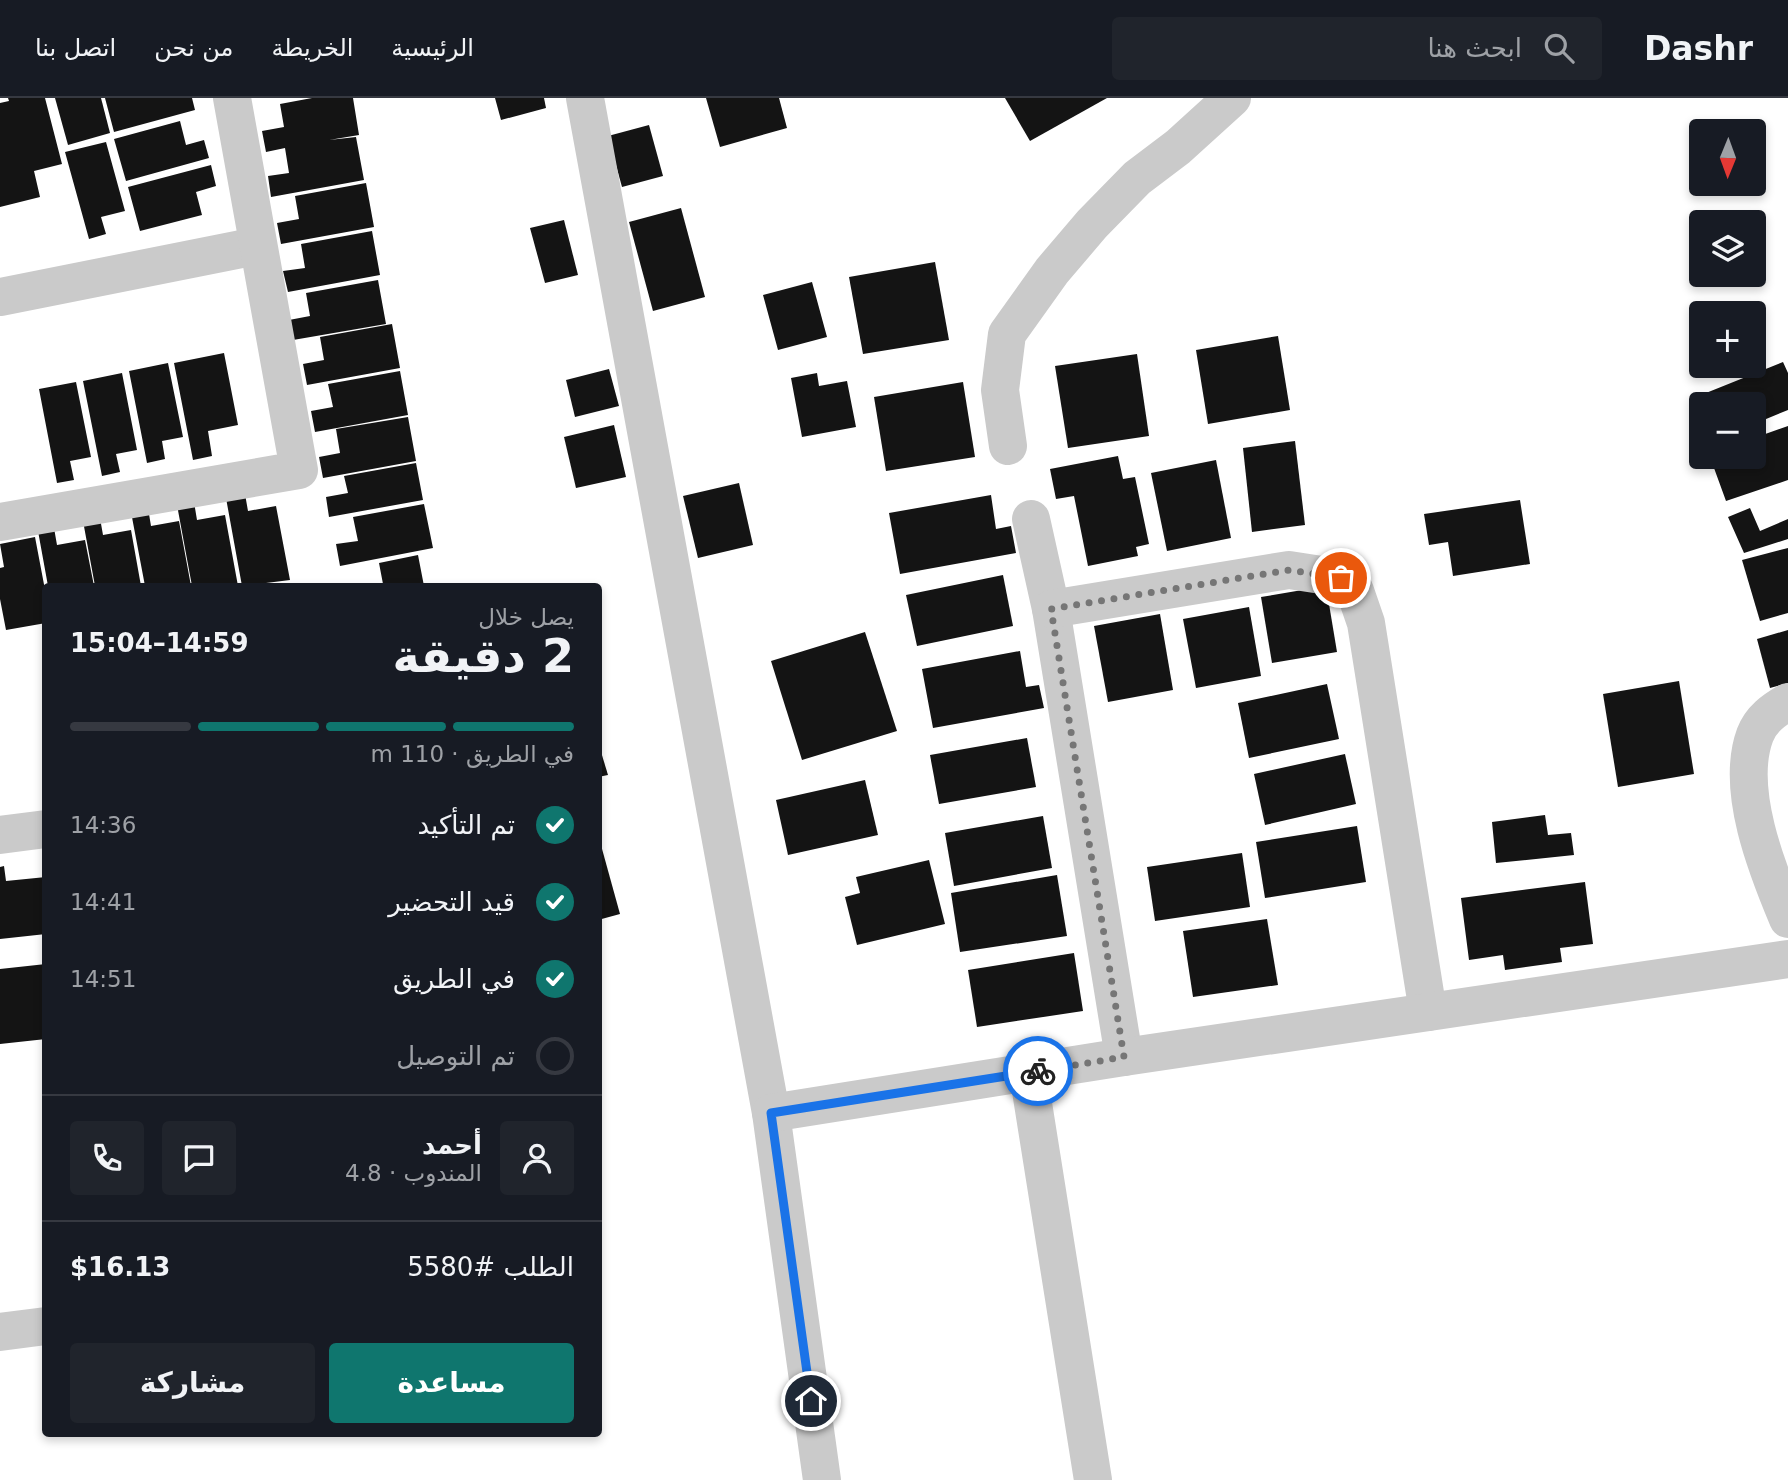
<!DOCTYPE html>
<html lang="ar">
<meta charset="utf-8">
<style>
:root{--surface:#171b24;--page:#20242c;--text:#f1f3f6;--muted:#9ea1a6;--line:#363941;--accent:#0f766e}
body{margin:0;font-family:"DejaVu Sans",Vazirmatn,sans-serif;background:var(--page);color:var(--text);direction:rtl;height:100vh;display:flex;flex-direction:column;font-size:26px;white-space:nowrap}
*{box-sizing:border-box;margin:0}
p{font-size:23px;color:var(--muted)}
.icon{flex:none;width:38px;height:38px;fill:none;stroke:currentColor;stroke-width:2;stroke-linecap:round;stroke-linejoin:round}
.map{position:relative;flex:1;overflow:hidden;direction:ltr}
.panel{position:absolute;left:42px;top:485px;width:560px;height:854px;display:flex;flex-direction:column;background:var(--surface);border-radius:7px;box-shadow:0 4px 10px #0003;direction:rtl}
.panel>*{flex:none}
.needle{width:46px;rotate:181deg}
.fabs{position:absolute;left:1689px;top:21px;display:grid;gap:14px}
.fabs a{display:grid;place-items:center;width:77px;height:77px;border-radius:7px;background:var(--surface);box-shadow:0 4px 10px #0003;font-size:35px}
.pin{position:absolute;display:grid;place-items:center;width:60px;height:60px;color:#fff;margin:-30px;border:4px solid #fff;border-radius:50%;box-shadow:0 2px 7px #0007}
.courier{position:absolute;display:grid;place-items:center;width:70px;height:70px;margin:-35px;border:5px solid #1a73e8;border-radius:50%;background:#fff;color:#222;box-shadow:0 2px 9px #0007}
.overview em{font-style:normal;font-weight:800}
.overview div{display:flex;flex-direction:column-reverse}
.overview{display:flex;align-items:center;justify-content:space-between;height:119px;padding:0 28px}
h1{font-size:46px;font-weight:800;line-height:52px}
.bar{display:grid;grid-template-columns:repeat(4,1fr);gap:10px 7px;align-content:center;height:84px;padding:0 28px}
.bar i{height:9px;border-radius:5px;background:var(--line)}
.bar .active{background:var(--accent)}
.bar p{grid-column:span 4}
.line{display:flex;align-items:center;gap:18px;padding:0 28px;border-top:2px solid var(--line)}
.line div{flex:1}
.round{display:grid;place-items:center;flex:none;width:74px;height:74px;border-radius:7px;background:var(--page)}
ol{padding:0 28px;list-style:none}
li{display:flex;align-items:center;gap:21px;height:77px}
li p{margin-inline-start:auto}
li .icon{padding:7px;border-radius:50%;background:var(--accent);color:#fff;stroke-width:4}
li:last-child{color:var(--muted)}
li i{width:38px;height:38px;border:4px solid var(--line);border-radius:50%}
.button{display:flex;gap:14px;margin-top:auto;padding:14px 28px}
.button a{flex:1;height:80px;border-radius:7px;background:var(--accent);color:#fff;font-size:28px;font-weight:800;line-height:80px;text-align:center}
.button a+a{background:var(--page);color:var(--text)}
header{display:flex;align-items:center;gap:42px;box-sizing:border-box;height:98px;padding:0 35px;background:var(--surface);border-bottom:2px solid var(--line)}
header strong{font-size:33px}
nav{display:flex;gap:38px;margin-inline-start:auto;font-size:24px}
.search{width:490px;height:63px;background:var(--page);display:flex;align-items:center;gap:18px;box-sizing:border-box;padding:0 24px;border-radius:7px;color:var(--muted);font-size:26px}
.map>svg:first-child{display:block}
.building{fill:#141414}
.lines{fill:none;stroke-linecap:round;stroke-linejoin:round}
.street{stroke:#cacaca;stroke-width:38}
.done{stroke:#767676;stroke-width:7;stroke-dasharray:0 12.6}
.route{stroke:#1a73e8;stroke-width:9}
</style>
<header>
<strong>Dashr</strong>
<div class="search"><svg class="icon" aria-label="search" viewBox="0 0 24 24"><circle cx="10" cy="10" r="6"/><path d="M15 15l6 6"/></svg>ابحث هنا</div>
<nav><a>الرئيسية</a><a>الخريطة</a><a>من نحن</a><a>اتصل بنا</a></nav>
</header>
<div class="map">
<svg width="1788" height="1382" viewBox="0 0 1788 1382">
<rect width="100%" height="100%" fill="#fff"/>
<g class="building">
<polygon points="8,0 45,0 62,66 34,73 40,99 0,109 0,5 9,3"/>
<polygon points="55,0 101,0 110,35 68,47"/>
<polygon points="105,0 192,0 195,12 114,34"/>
<polygon points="312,0 353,0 359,37 329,42 356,39 364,82 271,99 268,78 289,75 285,50 266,54 262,33 284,29 280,6"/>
<polygon points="495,0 544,0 546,10 501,22"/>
<polygon points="706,0 779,0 787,30 720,49"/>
<polygon points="1005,0 1107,0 1030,43"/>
<polygon points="180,23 186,47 204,42 209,60 126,83 114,41"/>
<polygon points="649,27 663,78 622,89 608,38"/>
<polygon points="106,44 125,113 101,119 106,136 89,141 65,54"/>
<polygon points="211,67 216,88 196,94 202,117 140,133 128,89"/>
<polygon points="366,85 374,129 281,146 277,125 299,121 295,98"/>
<polygon points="681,110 705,199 653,213 629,124"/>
<polygon points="564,122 578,177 545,185 530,130"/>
<polygon points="372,133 380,177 288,194 283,173 305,170 301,146"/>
<polygon points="935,164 949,242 863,256 849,179"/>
<polygon points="378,182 386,226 293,242 289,222 310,218 306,195"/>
<polygon points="812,184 827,239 778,252 763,197"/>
<polygon points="392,226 400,270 307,287 303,266 324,262 320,239"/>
<polygon points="1278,238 1290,312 1208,326 1196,252"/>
<polygon points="224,255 238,327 208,333 212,358 193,362 174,265"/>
<polygon points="1137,256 1149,338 1068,350 1055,268"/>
<polygon points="1783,264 1788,275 1788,312 1754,326 1754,306 1699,306 1696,299"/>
<polygon points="168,265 183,339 162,343 165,361 147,365 129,273"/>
<polygon points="609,271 619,308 575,319 566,282"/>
<polygon points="400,273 408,317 315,334 311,313 333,309 328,286"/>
<polygon points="122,275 137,352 116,356 120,374 102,378 83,283"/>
<polygon points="817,275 819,288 847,283 856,329 802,339 791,280"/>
<polygon points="76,284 91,359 70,363 74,382 57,385 39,291"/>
<polygon points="963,284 975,359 886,373 874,299"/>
<polygon points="408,319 416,363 323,380 319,359 340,355 336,331"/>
<polygon points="614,327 626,379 576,390 564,339"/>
<polygon points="1788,328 1788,382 1726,403 1710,359 1754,359 1754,340"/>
<polygon points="1295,343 1305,427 1252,434 1243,350"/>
<polygon points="1118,358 1123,381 1135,379 1149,446 1136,449 1138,458 1088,468 1074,398 1056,401 1050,371"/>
<polygon points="1216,362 1231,440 1167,453 1151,375"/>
<polygon points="416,365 423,402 329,419 326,399 348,395 344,378"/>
<polygon points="739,385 753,447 698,460 683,398"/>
<polygon points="245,396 248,413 276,408 290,482 242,488 226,400"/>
<polygon points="991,397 996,431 1011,428 1016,455 900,476 889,415"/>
<polygon points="1520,402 1530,466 1453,478 1448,444 1429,447 1424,416"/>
<polygon points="194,404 197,422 225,417 238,488 192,488 177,407"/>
<polygon points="424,406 433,450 340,468 336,446 358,443 353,419"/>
<polygon points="148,410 151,428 179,423 191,488 145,488 131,414"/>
<polygon points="1750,410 1760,433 1788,421 1788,441 1744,455 1728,419"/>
<polygon points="100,420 103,437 131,432 141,488 95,488 83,423"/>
<polygon points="54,430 57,447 85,442 94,488 48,488 38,433"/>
<polygon points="35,439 46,497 46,525 6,532 0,501 0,470 4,469 0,446"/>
<polygon points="1788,450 1788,515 1760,523 1742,462"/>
<polygon points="418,457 424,488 377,488 383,486 379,465"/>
<polygon points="1003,477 1013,528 917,548 906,497"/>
<polygon points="1326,488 1337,554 1272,565 1261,499"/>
<polygon points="1249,509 1261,578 1196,590 1183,521"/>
<polygon points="1160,516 1173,592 1108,604 1094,528"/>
<polygon points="1788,532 1788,585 1770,590 1757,541"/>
<polygon points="865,534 897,633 802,662 771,563"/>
<polygon points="1020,553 1026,589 1039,587 1044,610 933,630 922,571"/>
<polygon points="1679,583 1694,676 1618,689 1603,596"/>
<polygon points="1327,586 1339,641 1249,660 1238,605"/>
<polygon points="1027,640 1036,689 939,706 930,657"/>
<polygon points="598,644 608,677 598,679"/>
<polygon points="1345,656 1356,706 1265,727 1254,676"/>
<polygon points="865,682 878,737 788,757 776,702"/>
<polygon points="1545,717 1548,737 1571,735 1574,757 1496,765 1492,724"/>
<polygon points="1043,718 1052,770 954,788 945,735"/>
<polygon points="1357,728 1366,784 1265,800 1256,744"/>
<polygon points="599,740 620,816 598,822 598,741"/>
<polygon points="1242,755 1250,809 1155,823 1147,769"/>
<polygon points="929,762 945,826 857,847 845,799 860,795 856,779"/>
<polygon points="4,768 6,783 46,779 46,836 0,841 0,769"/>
<polygon points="1057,777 1067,838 960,854 951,795"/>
<polygon points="1585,784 1593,846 1560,850 1562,864 1505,872 1503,857 1469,862 1461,800"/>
<polygon points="1267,821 1278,887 1193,899 1183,833"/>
<polygon points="1074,855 1083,913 977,929 968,872"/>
<polygon points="46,866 46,941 0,946 0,871"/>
</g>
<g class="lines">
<g class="street">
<polyline points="585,0 771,1015 822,1382"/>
<polyline points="0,199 257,148"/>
<polyline points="1008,348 1000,292 1007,236 1052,173 1092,126 1137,80 1178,49 1232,0"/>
<polyline points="1031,421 1051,511 1124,959"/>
<polyline points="0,424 299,372 232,0"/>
<polyline points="1051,511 1289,472 1341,480 1355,493 1366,525 1428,914"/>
<path d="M1788 604C1774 612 1761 621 1755 637 1735 691 1767 771 1788 821"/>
<polyline points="0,737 46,731"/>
<polyline points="1028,974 1093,1382"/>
<polyline points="771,1015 1124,959 1788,861"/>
<polyline points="0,1234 46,1228"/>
</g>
</g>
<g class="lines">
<polyline class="done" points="1038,973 1124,959 1051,511 1289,472 1341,480"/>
<polyline class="route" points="811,1303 771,1015 1038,973"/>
</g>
</svg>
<div class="fabs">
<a><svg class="needle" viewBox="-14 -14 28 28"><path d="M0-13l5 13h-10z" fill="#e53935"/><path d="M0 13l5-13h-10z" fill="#9ea1a6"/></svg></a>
<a><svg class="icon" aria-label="layers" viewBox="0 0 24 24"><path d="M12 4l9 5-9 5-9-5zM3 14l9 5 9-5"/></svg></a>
<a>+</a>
<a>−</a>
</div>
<div class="pin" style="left:1341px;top:480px;background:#ea580c"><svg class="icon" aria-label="bag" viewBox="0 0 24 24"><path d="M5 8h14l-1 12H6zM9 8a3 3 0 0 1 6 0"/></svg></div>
<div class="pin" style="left:811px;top:1303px;background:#1f2937"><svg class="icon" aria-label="home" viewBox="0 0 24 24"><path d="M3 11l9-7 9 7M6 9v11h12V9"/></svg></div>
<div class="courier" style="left:1038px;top:973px"><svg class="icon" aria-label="bike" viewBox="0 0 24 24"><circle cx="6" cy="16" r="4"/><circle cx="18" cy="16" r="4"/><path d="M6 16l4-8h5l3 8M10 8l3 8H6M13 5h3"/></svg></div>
<section class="panel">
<div class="overview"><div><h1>2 دقيقة</h1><p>يصل خلال</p></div><em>14:59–15:04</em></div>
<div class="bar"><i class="active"></i><i class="active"></i><i class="active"></i><i></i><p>في الطريق · 110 m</p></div>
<ol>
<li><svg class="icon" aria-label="check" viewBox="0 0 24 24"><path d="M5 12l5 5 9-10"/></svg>تم التأكيد<p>14:36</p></li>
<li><svg class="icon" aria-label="check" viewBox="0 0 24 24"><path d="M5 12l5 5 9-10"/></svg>قيد التحضير<p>14:41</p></li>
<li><svg class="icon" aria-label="check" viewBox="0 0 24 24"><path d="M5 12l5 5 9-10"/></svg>في الطريق<p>14:51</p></li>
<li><i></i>تم التوصيل</li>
</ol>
<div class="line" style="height:126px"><a class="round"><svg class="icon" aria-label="person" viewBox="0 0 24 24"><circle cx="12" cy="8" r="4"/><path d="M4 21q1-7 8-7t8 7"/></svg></a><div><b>أحمد</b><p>المندوب · 4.8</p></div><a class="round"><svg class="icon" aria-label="chat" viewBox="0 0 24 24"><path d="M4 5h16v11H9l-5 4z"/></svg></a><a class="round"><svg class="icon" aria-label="phone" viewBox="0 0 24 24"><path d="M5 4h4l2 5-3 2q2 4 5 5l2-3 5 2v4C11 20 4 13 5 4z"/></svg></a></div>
<div class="line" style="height:91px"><div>الطلب #5580</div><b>$16.13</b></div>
<div class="button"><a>مساعدة</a><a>مشاركة</a></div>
</section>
</div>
